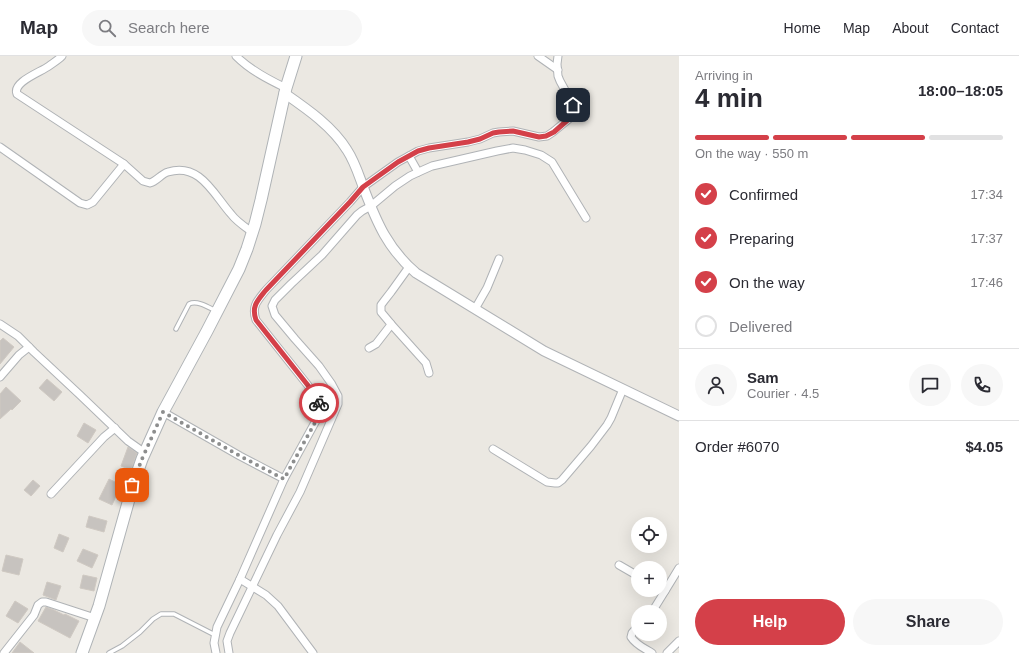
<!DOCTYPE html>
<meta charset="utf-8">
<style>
:root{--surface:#fff;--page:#f7f7f7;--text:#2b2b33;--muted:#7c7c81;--line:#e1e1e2;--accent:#d44049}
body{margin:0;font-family:Arial,sans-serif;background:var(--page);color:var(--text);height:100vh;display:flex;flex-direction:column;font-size:15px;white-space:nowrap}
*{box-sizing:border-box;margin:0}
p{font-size:13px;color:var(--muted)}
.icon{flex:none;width:22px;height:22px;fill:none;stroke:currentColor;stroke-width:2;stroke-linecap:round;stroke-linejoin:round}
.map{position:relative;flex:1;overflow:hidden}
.panel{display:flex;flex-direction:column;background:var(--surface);width:340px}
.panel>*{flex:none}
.tools{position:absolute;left:631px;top:461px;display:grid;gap:8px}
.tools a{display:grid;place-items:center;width:36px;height:36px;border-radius:50%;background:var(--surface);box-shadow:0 4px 16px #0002;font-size:20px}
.pin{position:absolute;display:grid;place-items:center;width:34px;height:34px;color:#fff;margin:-17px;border-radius:8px;box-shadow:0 2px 6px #0006}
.courier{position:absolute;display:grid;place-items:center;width:40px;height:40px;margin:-20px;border:3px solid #d44049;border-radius:50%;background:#fff;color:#222;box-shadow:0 1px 5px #0007}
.summary em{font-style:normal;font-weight:700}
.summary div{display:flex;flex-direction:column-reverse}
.summary{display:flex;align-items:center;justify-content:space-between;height:68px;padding:0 16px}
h1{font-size:26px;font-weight:700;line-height:30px}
.bar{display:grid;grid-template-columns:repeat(4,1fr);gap:6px 4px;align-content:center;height:48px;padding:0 16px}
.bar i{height:5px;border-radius:3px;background:var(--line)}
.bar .active{background:var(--accent)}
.bar p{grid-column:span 4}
.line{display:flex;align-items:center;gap:10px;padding:0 16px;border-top:1px solid var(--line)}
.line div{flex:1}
.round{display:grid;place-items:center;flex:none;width:42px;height:42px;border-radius:21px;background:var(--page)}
ol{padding:0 16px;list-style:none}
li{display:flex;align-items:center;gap:12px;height:44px}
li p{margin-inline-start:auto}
li .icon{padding:4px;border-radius:50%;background:var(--accent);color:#fff;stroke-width:4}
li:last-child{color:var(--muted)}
li i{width:22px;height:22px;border:2px solid var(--line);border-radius:50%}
.button{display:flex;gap:8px;margin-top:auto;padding:8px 16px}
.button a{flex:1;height:46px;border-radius:24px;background:var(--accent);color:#fff;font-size:16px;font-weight:700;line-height:46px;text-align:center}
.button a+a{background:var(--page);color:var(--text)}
header{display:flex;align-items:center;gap:24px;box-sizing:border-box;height:56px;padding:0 20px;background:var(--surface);border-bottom:1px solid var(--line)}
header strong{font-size:19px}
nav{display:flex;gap:22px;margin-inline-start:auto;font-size:14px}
.search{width:280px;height:36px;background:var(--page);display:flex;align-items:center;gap:10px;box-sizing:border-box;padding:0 14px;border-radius:22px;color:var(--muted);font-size:15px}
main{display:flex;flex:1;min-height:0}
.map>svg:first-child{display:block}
.building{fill:#c7c3bf;stroke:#cfc9c2}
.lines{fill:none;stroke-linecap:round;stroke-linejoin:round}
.service-casing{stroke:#b0b3b6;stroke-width:5.5}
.minor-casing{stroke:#b0b3b6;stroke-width:9}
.tertiary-casing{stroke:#b0b3b6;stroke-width:11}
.secondary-casing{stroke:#afb3b6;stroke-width:13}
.service{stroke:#fff;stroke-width:3.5}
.minor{stroke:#fff;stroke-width:7}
.tertiary{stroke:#fff;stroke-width:9}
.secondary{stroke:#fff;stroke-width:11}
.done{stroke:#8d8e8e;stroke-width:4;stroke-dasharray:0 7.2}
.route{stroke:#d44049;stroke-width:5}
</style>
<header>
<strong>Map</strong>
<div class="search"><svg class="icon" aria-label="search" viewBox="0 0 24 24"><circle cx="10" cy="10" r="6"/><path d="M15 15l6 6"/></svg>Search here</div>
<nav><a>Home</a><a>Map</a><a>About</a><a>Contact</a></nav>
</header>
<main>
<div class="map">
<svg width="679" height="597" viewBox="0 0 679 597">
<rect width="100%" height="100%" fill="#ebe8e2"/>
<g class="building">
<polygon points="3,282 14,291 0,308 0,285"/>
<polygon points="47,323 62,336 54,345 39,332"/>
<polygon points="6,331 21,345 12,354 11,353 0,363 0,338"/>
<polygon points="84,367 96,374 88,387 77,380"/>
<polygon points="128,391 137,397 131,414 121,410"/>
<polygon points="109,423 121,429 112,449 99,443"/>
<polygon points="33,424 40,430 31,440 24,434"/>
<polygon points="89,460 107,465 104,476 86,471"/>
<polygon points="59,478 69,482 63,496 54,492"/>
<polygon points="83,493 98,499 92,512 77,505"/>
<polygon points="6,499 23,503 19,519 2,515"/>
<polygon points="83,519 97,522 94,535 80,532"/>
<polygon points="47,526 61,530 56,544 43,539"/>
<polygon points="15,545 28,553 18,567 6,560"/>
<polygon points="46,551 54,554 64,559 65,558 79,565 70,582 38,565"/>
<polygon points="20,586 34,597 12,597"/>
</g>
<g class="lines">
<g class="service-casing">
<g id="service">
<path d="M176 273 189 248C197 244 208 251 216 255"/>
<polyline points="109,597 122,590 140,576 153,563 161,558 174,558 215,579"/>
</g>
</g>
<g class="minor-casing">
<g id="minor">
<path d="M62 0C58 4 53 7 49 10 41 16 12 26 17 38L124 108"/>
<path d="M236 0C250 14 267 23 286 32"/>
<polyline points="538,0 558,14"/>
<path d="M0 91 80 147 87 149 93 146 124 108 143 125 150 127C157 125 161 118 168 116 200 106 214 139 231 158 236 165 245 171 252 176"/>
<polyline points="409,100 418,116"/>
<polyline points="475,253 487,232 499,203"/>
<polyline points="0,268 18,280 34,296 80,339 128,385 145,397"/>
<polyline points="391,268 426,307 429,317"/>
<polyline points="369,292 376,288 390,270 391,268 381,256 381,249 384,245 391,236 409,211"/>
<polyline points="0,321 19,299 29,291"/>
<polyline points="163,356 240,400 284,423 240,523 217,571 214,587 216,597"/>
<polyline points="493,393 547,426 555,427 558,427 562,424 591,390 607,369 611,362 623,333"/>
<path d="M284 423 318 361C320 351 319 346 314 337L256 264C251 250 258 244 266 234L350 146 363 131 398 106 409 100 418 95 429 92 468 86 480 83 493 77 499 76 513 75 539 81 547 80 553 76 570 62 573 54V49L560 25 558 20 557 8 558 0"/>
<polyline points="51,438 104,381 115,372"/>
<polyline points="619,509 638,520"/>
<polyline points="240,523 266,539 278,550 313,597"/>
<polyline points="660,532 665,535 679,512"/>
<polyline points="652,556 665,535"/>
<path d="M638 570 632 577 631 581C636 589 644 592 652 597"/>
<polyline points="4,597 34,559 38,549 42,546 46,546 95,562"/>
<polyline points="229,597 227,585 230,577 277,479 300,436 338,348 338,340 331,327 319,310 295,283 275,259 272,250 275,244 291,228 322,199 357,159 362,155 371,150 395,130 410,120 423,114 432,110 497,95 513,92 525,94 541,99 552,106 586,162"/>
<polyline points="667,597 679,585"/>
</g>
</g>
<g class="tertiary-casing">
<path id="tertiary" d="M284 37C307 53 332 70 347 94 355 106 359 120 364 133 377 167 388 193 416 217L544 295 679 360"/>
</g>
<g class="secondary-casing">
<polyline id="secondary" points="82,597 99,550 133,429 142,403 163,356 207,275 239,213 247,193 255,168 261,144 286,32 296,0"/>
</g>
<use href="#service" class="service"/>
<use href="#minor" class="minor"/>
<use href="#tertiary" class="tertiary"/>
<use href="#secondary" class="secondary"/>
</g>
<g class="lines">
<polyline class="done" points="132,429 142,403 163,356 240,400 284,423 318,361 320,353 319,347"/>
<path class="route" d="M319 347 314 337 256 264C251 250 258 244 266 234L350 146 363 131 398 106 418 95 429 92 468 86 480 83 493 77 499 76 513 75 539 81 546 80 554 76 570 62 573 54V49"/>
</g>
</svg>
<div class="tools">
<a><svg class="icon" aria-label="locate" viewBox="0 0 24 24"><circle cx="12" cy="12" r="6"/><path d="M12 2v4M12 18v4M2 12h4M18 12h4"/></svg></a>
<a>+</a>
<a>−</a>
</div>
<div class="pin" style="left:132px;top:429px;background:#ea580c"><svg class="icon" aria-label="bag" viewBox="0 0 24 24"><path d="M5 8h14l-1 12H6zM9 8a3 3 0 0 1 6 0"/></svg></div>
<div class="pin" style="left:573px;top:49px;background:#1f2937"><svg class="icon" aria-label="home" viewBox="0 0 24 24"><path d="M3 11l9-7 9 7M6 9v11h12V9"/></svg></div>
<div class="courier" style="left:319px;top:347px"><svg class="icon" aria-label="bike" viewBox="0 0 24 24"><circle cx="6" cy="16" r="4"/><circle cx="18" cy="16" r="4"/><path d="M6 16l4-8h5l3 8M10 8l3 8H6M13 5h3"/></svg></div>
</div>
<section class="panel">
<div class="summary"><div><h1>4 min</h1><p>Arriving in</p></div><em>18:00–18:05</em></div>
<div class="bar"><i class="active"></i><i class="active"></i><i class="active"></i><i></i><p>On the way · 550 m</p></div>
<ol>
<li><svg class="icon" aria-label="check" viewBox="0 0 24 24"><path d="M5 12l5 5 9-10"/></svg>Confirmed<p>17:34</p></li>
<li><svg class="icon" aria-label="check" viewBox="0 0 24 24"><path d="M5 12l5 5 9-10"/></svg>Preparing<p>17:37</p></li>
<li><svg class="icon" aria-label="check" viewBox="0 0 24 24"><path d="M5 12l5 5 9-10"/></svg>On the way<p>17:46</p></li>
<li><i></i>Delivered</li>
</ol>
<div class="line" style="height:72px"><a class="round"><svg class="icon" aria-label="person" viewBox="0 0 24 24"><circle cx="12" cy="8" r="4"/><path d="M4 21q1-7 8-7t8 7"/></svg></a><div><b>Sam</b><p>Courier · 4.5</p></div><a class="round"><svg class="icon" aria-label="chat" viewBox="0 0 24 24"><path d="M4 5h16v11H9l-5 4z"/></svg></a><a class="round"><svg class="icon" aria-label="phone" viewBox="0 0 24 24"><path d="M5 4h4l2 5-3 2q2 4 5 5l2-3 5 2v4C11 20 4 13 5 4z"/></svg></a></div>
<div class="line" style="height:52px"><div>Order #6070</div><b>$4.05</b></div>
<div class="button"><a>Help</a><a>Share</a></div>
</section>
</main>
